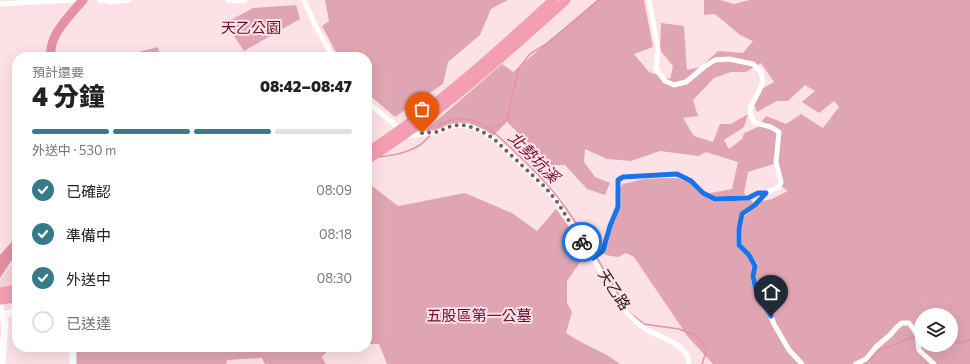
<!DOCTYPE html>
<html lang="zh-TW">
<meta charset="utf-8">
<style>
:root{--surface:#fff;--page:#f6f6f6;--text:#222;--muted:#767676;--line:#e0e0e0;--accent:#367b8a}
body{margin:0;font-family:Commissioner,"Noto Sans TC",sans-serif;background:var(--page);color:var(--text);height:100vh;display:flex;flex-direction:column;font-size:15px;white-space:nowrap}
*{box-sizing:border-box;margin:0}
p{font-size:13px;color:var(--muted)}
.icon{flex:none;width:22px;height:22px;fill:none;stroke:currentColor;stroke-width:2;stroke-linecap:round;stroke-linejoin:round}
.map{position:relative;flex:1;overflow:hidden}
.drawer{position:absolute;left:12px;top:52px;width:360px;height:300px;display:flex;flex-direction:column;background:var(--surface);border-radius:16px;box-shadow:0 4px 16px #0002}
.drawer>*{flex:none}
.fabs{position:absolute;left:914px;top:308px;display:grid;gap:8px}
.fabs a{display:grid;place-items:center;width:44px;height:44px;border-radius:50%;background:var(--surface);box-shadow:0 4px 16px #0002;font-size:20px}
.pin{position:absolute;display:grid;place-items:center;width:34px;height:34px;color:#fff;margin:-41px -17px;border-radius:50% 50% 50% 0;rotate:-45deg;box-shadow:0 0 4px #0007}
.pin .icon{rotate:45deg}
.courier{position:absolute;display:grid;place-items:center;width:40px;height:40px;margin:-20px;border:3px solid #1a73e8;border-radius:50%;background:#fff;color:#222;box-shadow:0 1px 5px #0007}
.head em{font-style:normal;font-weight:800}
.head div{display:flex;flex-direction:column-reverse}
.head{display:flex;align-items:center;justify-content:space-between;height:68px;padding:0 20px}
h1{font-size:26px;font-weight:800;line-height:30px}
.bar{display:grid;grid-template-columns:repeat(4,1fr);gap:6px 4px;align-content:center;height:48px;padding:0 20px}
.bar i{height:5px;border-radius:3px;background:var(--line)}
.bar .current{background:var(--accent)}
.bar p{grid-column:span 4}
ol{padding:0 20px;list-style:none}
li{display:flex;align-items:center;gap:12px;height:44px}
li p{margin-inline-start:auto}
li .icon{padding:4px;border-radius:50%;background:var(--accent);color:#fff;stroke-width:4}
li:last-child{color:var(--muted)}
li i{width:22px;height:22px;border:2px solid var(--line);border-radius:50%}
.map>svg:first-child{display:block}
.built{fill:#f9d1d9}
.green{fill:#e0a5b2;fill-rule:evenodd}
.water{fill:#e590a4}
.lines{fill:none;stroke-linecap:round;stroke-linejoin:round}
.stream{stroke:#e590a4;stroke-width:1.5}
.river{stroke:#e590a4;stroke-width:9}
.street{stroke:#fff;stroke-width:5}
.secondary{stroke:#fff;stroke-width:7}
.highway{stroke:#f49eb2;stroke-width:9}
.done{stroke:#706063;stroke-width:4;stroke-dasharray:0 7.2}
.route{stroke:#1a73e8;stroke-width:5}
.labels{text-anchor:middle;stroke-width:4;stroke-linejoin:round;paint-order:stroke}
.park-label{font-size:15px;fill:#700934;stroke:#fce2e7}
.street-label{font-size:15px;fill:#251a1c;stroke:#fce2e7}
.water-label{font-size:16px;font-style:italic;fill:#700a34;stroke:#fce2e7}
</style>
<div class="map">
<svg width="970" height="364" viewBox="0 0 970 364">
<rect width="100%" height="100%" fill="#fce2e7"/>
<polygon class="built" points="17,257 17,298 0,289 0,281"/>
<g class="green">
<polygon points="325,0 508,0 491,9 480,35 448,62 443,84 395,117 367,93 367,57 339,57 338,56 322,26 329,21"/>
<path d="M597 0H644L653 47 634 54 649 72 670 79 673 66 660 50 661 23 684 26 687 70 701 67 718 51 743 53 753 41 740 35 715 14 704 15V0H720L734 4 749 0H970V364H713L688 337 634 257 626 253 618 257 605 255 606 241 616 219 615 193 623 184 661 175 683 178 705 194 732 189 738 162 706 152 699 156 660 151 631 161 607 159 585 149 584 162 595 177 610 183 605 195 587 189 565 165H551L507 122 493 136 465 124 430 135 426 130 502 64 513 72ZM761 63 774 82 756 92 752 99 757 112 777 101H788L805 85 815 91 802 102 819 113 834 101 839 107 823 128 801 114 786 124 766 116 758 127 744 133 742 139 729 149 724 140 744 127 748 114 731 124H720L713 142 694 136 683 118 698 116 693 100 714 78 731 72H746ZM774 164 780 185 788 191 772 199 754 203 744 193 748 172ZM921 315H951V345H921Z"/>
<polygon points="296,5 300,19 244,51 225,23 253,8"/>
<polygon points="158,47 160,57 135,57 134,53"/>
<path d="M367 182 398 206 465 193 512 213 537 231 556 209 580 242 583 258 567 281V303L572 312 566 333C583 345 604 351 620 364H387L379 344H367Z"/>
<polygon points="76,347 331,347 322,357 326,364 265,364 262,358 227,360 226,364 76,364"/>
</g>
<polygon class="water" points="17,236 17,252 0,278 0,255"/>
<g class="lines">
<g class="stream">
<polyline points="492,129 507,119 519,68 530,54 546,44 599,0"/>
<path d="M433 131C438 125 444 122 451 120 479 113 497 135 515 152 529 165 543 179 555 194 569 211 584 235 596 255"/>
<path d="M378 157C398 155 419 151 431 134"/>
<polyline points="597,258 628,311 644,324 679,329 695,335 707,349 702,364"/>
<polyline points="951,341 958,343 970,340"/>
<polyline points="865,364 880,350 911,338 915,338"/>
</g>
<path class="river" d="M51 57C48 35 70 16 83 0"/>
<g class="street">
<polyline points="100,0 111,2 129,0"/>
<polyline points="228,0 235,1 245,0"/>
<polyline points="304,0 315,25 333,57"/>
<polyline points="649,0 658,49 656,69 665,81 674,85 686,82 704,67 715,60 729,59 753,64 761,72 763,81 759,91 750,108 751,116 755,123 771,127 779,132 776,162 781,182 779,187 766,193"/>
<polyline points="0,4 73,0"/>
<path d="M367 102 409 136C419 134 431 134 440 131 443 130 446 128 449 127 467 122 481 129 495 140L546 188 558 203C570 223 583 241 594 260 609 285 621 314 647 330 662 339 688 343 689 364"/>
<polyline points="593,258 603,251 610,226 618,207 618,180 623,177 677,175 691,181 703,193 715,199 747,198 758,193 766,193 755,205 742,215 739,229 739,245 749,255 755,265 753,276 756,290 767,307 774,324 789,350 802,364"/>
<polyline points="856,364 866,359 876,347 890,335 897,327 902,323 909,323 917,334 919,350 934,364"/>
</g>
<g class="secondary">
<polyline points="0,308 5,324 2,364"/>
<polyline points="0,317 17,310"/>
<polyline points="73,347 73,364"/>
</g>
<g class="highway">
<path d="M367 152C435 108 494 54 553 0"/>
<path d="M367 160C439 115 503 57 566 0"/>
<polyline points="0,292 17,289"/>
<polyline points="0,300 17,298"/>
</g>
</g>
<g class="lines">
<path class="done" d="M422 133C428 132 435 133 441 131 443 130 444 128 446 128 464 120 481 130 495 140L546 188 558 203 582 242"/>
<polyline class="route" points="582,242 593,258 603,251 610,226 618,207 618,180 623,177 677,174 691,181 703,193 715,199 748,198 758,193 766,193 755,205 742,214 739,229 739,245 749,255 755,266 753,276 756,290 771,316"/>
</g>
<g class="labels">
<g class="park-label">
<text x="251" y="33">天乙公園</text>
<text x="479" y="321">五股區第一公墓</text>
</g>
<g class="street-label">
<text transform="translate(614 290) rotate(57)" y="5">天乙路</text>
</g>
<g class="water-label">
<text transform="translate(534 157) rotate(45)" y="6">北勢坑溪</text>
</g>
</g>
</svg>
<div class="fabs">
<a><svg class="icon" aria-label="layers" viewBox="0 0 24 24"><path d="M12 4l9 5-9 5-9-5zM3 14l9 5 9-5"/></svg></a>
</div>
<div class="pin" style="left:422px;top:133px;background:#ea580c"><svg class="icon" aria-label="bag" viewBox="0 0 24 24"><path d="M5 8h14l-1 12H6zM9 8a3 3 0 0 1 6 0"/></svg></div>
<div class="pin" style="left:771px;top:316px;background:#1f2937"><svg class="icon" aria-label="home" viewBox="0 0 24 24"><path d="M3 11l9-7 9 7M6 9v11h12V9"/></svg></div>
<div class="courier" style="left:582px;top:242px"><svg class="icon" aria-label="bike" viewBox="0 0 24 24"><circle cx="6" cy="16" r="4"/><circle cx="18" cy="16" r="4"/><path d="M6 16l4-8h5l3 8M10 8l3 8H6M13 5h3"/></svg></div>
<section class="drawer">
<div class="head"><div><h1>4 分鐘</h1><p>預計還要</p></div><em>08:42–08:47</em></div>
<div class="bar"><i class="current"></i><i class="current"></i><i class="current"></i><i></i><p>外送中 · 530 m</p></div>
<ol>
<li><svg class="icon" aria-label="check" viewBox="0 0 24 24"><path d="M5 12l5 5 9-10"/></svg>已確認<p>08:09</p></li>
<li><svg class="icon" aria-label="check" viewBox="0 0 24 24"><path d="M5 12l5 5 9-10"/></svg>準備中<p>08:18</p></li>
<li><svg class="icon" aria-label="check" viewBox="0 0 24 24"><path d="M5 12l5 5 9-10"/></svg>外送中<p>08:30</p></li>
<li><i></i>已送達</li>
</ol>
</section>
</div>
